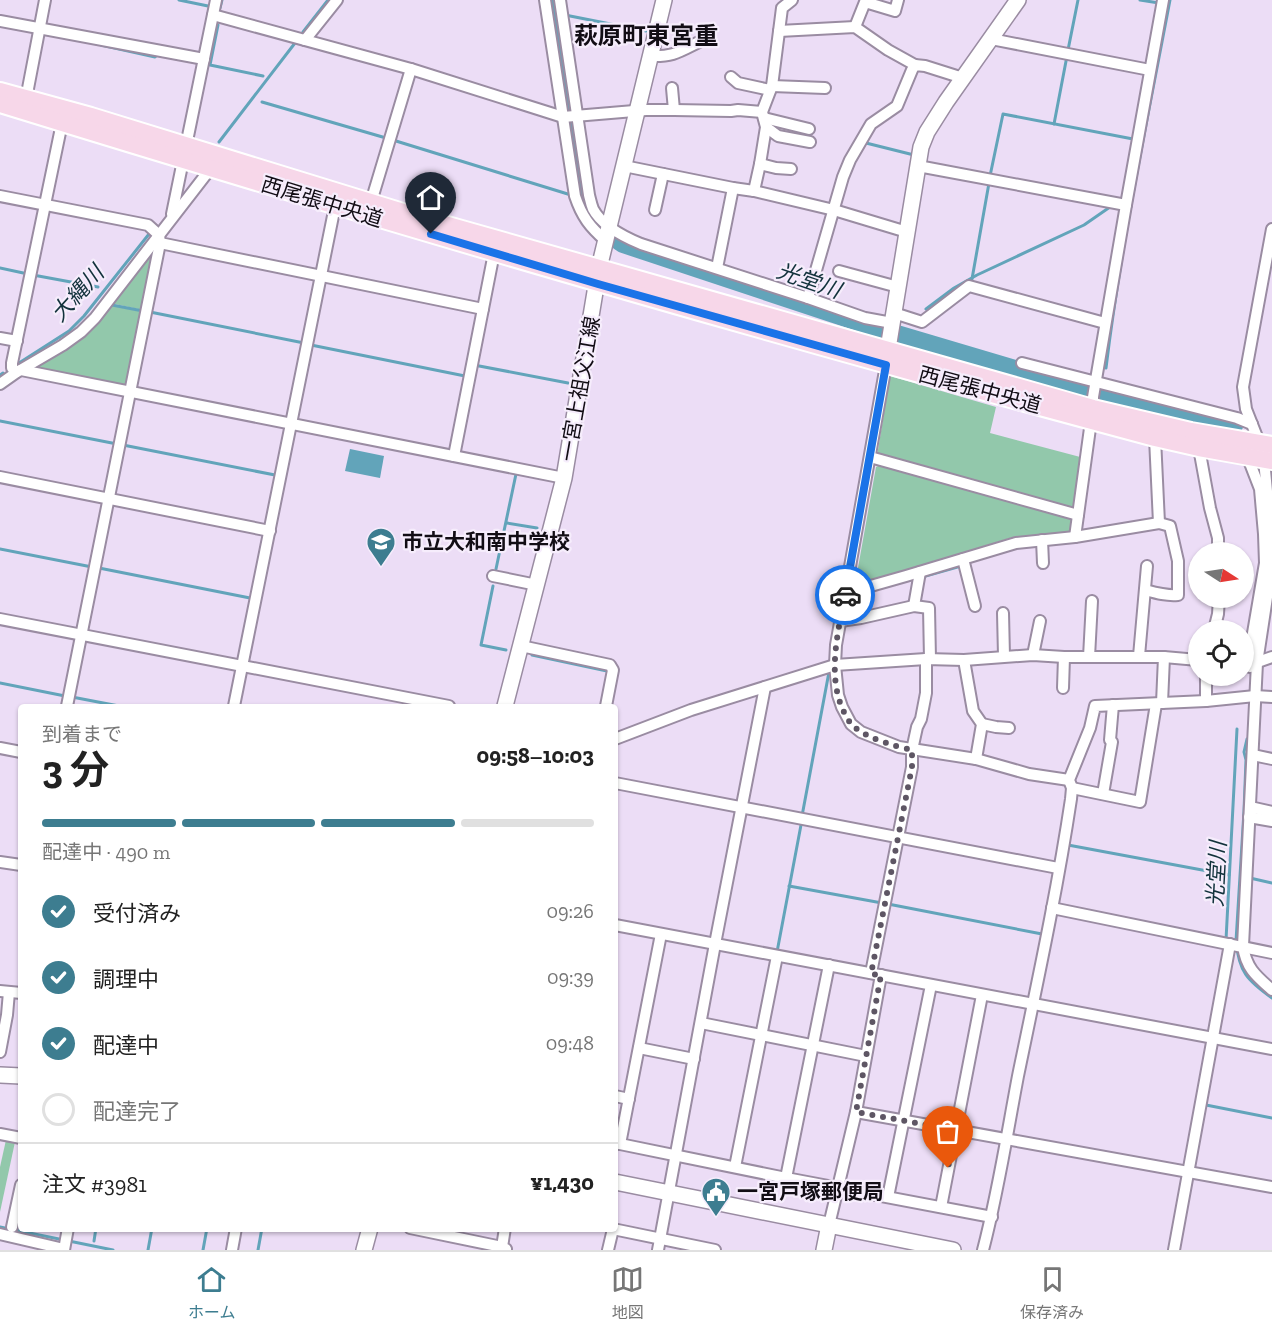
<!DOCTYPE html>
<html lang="ja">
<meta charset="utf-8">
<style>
:root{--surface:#fff;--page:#f6f6f6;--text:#222;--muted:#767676;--line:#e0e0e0;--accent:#3d7d90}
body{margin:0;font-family:"Zilla Slab","Noto Sans JP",serif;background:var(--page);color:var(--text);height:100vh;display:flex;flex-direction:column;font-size:22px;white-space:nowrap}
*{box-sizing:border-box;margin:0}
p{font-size:20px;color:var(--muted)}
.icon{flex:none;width:33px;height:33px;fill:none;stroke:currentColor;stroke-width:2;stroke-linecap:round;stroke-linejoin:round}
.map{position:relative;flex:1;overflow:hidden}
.side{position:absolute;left:18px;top:704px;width:600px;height:528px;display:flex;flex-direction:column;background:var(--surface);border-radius:6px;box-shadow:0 2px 4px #0004}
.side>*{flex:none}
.needle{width:39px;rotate:102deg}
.controls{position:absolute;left:1188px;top:542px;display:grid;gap:12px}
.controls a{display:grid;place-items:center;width:66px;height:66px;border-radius:50%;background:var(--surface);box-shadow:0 2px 4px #0004;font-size:30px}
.pin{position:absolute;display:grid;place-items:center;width:51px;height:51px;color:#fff;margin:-62px -26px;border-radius:50% 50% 50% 0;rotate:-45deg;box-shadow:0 0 6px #0007}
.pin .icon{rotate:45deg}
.courier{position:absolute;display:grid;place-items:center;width:60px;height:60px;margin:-30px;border:4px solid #1a73e8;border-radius:50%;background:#fff;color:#222;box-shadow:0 2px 8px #0007}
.head em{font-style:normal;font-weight:700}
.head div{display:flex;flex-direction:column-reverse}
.head{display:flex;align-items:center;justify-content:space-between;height:102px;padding:0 24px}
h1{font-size:39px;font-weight:700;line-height:45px}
.bar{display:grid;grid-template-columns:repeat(4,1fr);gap:9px 6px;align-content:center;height:72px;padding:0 24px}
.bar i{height:8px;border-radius:4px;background:var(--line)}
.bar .active{background:var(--accent)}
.bar p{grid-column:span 4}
.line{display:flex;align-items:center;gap:15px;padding:0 24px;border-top:2px solid var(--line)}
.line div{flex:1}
ol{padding:0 24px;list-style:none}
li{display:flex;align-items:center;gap:18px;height:66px}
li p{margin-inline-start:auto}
li .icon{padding:6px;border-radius:50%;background:var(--accent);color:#fff;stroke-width:4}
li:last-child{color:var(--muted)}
li i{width:33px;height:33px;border:3px solid var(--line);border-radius:50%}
.menu{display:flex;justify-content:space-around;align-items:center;height:84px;border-top:2px solid var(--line);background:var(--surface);font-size:16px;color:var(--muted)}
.menu a{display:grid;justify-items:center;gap:3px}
.menu .active{color:var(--accent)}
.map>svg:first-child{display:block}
.green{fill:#92c8ab}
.water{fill:#62a4ba}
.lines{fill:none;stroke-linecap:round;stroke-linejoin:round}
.stream{stroke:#62a4ba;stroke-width:3}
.river{stroke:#62a4ba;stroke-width:18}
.street-casing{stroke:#9a8ca2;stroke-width:14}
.secondary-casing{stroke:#9a8ca2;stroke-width:18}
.primary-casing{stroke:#fff;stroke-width:20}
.street{stroke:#fff;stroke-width:10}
.secondary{stroke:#fff;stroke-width:15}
.primary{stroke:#f7d7e9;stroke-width:16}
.done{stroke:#5e5664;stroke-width:6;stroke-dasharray:0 10.8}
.route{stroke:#1a73e8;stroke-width:8}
.labels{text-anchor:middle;stroke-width:4.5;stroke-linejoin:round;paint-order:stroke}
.street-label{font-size:21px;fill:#120d15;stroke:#f6edfc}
.poi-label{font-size:21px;font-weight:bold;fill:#120d15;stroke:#f6edfc;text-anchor:start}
.water-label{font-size:22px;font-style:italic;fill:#12323c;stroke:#f6edfc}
.quarter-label{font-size:24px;font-weight:bold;fill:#120d15;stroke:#f6edfc}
</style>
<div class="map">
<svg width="1272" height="1250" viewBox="0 0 1272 1250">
<rect width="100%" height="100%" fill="#ecddf6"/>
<g class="green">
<polygon points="156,245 143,310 110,303"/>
<polygon points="108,305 143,312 127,388 34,369 66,350 82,335"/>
<polygon points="890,376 996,407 990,433 1084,458 1076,510 877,456"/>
<polygon points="880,465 1071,518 1074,521 1072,530 1070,532 1013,537 861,584 856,579 876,467"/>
<polygon points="6,1140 15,1142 0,1212 0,1167"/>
</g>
<polygon class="water" points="350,449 384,456 380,478 345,471"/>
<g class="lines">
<g class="stream">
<polyline points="179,0 208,6"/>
<polyline points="1140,0 1159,3"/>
<polyline points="220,8 222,0"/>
<polyline points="565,15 646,31"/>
<polyline points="218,25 210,65 263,76"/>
<polyline points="303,32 328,0"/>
<polyline points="101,45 155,57 157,55"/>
<polyline points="1068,50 1078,0"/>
<polyline points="262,102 386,138"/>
<polyline points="1054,124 1067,56"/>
<polyline points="396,141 571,195"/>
<polyline points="219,142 295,43"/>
<polyline points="866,143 914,155"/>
<polyline points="988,176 990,176 1003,114 1133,139"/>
<polyline points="0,268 28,274"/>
<polyline points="33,275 98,287"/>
<polyline points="972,279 989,183"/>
<polyline points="112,305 143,311"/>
<polyline points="151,309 150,312 304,343"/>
<polyline points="926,309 954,288 977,275 1084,225 1110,207 1112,207"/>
<polyline points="311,345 465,376"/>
<polyline points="19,363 69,331 84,316 149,234"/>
<polyline points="474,365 568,383"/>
<path d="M1106 368C1121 244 1147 122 1170 0"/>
<polyline points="0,375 3,373"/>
<polyline points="0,421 117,444"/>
<polyline points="123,445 275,475"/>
<polyline points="507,523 537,528"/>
<polyline points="0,549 92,567"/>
<polyline points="99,568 250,598"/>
<polyline points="496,569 516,474"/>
<polyline points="922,577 961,566"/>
<polyline points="493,586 481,645 506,650"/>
<polyline points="532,655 607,671"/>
<polyline points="0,683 65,696"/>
<polyline points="72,697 119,706"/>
<path d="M1247 739 1244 752 1246 760 1244 811 1236 941C1239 972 1247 980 1272 998"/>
<polyline points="802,816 829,672"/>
<polyline points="1068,845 1229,875"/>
<polyline points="1250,878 1272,883"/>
<polyline points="789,886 882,903"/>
<polyline points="888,904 1042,934 1042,937"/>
<polyline points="1226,940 1237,729"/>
<polyline points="777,952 801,825"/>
<polyline points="1206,1105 1272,1118"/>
<polyline points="0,1227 113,1250"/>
<polyline points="41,1229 41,1228"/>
<polyline points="94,1241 96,1228"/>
<polyline points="148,1250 152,1228"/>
<polyline points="203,1250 207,1228"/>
<polyline points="258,1250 262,1228"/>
</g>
<path class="river" d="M552 0 583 195C584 201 586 208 589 214 596 227 611 235 623 244L873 327 1066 384 1197 415 1234 426"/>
<g class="street-casing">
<g id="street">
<path d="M545 0 575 196C582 217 590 227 606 241"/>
<path d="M560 0 589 195C590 199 591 204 593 209 602 226 624 237 641 244L808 298 865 318 892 323"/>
<polyline points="213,15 411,69 563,117 646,110 674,110 731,111 738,110 762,112"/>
<polyline points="0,21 204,59"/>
<polyline points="855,27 865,2 895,11 898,0"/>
<polyline points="779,31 855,27 888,50 915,65"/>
<polyline points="991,39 1150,70"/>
<polyline points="305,40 337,0"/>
<path d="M650 56C673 57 679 52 699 42"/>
<polyline points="731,77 738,83 770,90"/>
<polyline points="772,86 825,88"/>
<polyline points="672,88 674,110"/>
<polyline points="26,99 45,0"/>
<polyline points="764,118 809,129"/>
<polyline points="766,127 778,136 810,142"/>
<polyline points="760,164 776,168 791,169"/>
<polyline points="624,166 733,188 754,191 834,210 907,232"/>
<polyline points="918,166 1126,205"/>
<polyline points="754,191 760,164 766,127 762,112 772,86 782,8 792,0"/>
<polyline points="0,196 148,225 159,235 160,243 483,309"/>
<polyline points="371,202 411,69"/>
<polyline points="655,210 663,174"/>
<polyline points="172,214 216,0"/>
<path d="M1272 229 1243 387 1246 409 1259 442 1264 460 1271 533 1272 564 1257 663 1243 946C1246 968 1256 976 1272 990"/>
<polyline points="717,268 733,188"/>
<polyline points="839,271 898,287"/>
<polyline points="808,298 843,177 850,160 871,124 897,106 912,70 915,65 925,66 963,78"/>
<polyline points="894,313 922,322 969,286 1105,323"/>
<polyline points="0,338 17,341"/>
<polyline points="1022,363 1237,418 1252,424"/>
<polyline points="886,365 836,645 835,665 838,695 842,707 851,724 861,732 899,747 976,759 1029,774 1069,780"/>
<polyline points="21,370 564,478"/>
<polyline points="17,372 12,368 12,363 62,123"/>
<polyline points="0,384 17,372 63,345 81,332 95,318 211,168"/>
<polyline points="1093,408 1093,397 1126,205 1163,0"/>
<polyline points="1155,438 1159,523"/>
<polyline points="1199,448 1210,508 1218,538 1218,552"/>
<polyline points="454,456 494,253"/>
<polyline points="870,457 1078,515"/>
<polyline points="1248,458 1260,489 1264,534 1265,563 1253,633 1250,667"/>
<polyline points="0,477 270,531"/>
<polyline points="1075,537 1091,421"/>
<polyline points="1042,540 1043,563"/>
<polyline points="963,559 975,606"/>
<polyline points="493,576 537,585"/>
<path d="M846 593 906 576 1016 543 1075 537 1159 523 1170 526 1178 561V595C1166 596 1156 593 1145 590"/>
<polyline points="914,606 920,572"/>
<polyline points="1003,613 1004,656"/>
<polyline points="0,619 449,706"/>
<polyline points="840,621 861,618 914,606 929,608 930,659"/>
<polyline points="1214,630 1218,614 1219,597"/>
<polyline points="521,646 610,665 613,670 606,706"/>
<polyline points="1033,655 1040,621"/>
<polyline points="1139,656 1147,566"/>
<polyline points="1089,657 1092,601"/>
<polyline points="964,660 973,711 982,724 976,759"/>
<polyline points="1252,664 1272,657"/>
<polyline points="1063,688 1064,657"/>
<polyline points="1206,701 1206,675"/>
<polyline points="1162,703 1164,657"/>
<polyline points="67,706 160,243"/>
<polyline points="234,706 335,206"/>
<polyline points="982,724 996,727 1009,728"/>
<polyline points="615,739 691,710 835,665 926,659 964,660 1033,655 1064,657 1164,657 1198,660"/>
<polyline points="0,748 21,752"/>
<polyline points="1253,755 1272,759"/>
<polyline points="615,783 1058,868"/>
<polyline points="1072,788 1140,802 1156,704"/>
<polyline points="1103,794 1112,742 1110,740 1113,705"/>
<polyline points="1250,807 1272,812"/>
<polyline points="1249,817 1272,821"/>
<polyline points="0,862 21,865"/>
<polyline points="1052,908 1272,953"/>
<polyline points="615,925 1272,1049"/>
<polyline points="871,973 912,767 912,750 917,727 921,719 926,693 926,659"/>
<polyline points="0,991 21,993"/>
<polyline points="701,1023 866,1056"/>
<polyline points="639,1048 694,1059"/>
<polyline points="0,1052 7,1015 9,992"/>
<polyline points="615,1096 629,1099"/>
<polyline points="856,1112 1272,1187"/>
<polyline points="0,1134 21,1138"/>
<polyline points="615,1143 786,1178 992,1217"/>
<polyline points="620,1144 661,934"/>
<polyline points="735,1167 777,956"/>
<polyline points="786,1178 829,965"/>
<polyline points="888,1197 931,985"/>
<polyline points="941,1207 982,995"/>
<polyline points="829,1225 856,1112 881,975"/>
<polyline points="12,1227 21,1185"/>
<polyline points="410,1228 502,1247"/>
<polyline points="505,1228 502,1247 506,1249"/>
<polyline points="0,1234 64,1249"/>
<polyline points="64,1250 68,1228"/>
<polyline points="232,1250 236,1228"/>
<polyline points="608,1250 613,1229 715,1250"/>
<polyline points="658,1250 715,944 765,687"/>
<path d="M983 1250C998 1193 1007 1134 1018 1076 1037 984 1057 892 1071 799L1072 788 1069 780 1090 728 1095 706 1206 701 1255 696 1272 697"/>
<polyline points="1174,1250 1230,944"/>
</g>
</g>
<g class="secondary-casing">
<g id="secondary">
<polyline points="886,361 921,147 927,132 946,102 1018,0"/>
<polyline points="505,706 564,478 599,268 664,0"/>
<polyline points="0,1075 21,1076"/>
<polyline points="615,1182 953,1250"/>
<polyline points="364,1250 370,1228"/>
<polyline points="824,1250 829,1225"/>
</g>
</g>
<g class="primary-casing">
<g id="primary">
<polyline points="0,91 91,116 416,216 1093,408 1191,431 1272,445"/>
<path d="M0 104C383 222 768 335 1155 438L1199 448 1272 461"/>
</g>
</g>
<use href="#street" class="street"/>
<use href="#secondary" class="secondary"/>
<use href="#primary" class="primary"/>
</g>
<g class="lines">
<path class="done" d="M845 595C838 632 826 678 845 714 847 717 849 722 852 725 866 738 894 746 912 750V767L871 974 881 975 856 1112 955 1130 948 1168"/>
<polyline class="route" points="431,234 598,284 886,365 845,595"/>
</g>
<defs>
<g id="school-pin" transform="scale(1.5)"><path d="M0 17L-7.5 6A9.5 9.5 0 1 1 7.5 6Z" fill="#3d7d90" stroke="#f6edfc"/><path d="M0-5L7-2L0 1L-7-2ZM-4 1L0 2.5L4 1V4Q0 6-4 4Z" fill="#fff"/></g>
<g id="civic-pin" transform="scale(1.5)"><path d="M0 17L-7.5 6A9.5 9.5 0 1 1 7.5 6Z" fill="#3d7d90" stroke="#f6edfc"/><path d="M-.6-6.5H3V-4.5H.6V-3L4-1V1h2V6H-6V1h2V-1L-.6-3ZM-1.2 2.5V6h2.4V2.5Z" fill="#fff"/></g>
</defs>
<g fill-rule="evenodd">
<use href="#school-pin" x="381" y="542"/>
<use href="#civic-pin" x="716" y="1192"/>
</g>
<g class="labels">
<g class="street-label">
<text transform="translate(322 202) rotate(17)" y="7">西尾張中央道</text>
<text transform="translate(580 389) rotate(-80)" y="7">一宮上祖父江線</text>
<text transform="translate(980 390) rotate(15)" y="7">西尾張中央道</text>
</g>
<g class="poi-label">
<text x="402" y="549">市立大和南中学校</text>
<text x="737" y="1199">一宮戸塚郵便局</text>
</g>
<g class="water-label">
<text transform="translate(809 280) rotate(19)" y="8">光堂川</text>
<text transform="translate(77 293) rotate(-48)" y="8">大縄川</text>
<text transform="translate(1216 874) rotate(-87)" y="8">光堂川</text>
</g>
<g class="quarter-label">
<text x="646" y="44">萩原町東宮重</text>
</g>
</g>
</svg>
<div class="controls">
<a><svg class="needle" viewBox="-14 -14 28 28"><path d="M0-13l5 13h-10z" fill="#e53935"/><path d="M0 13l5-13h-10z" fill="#767676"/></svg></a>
<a><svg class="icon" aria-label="locate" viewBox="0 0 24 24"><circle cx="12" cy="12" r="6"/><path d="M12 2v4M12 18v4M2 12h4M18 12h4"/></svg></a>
</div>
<div class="pin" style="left:948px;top:1168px;background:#ea580c"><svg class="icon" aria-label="bag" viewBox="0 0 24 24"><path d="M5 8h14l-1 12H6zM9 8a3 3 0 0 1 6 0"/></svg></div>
<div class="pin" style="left:431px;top:234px;background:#1f2937"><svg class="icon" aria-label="home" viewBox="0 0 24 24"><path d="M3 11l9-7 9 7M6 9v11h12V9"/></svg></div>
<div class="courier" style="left:845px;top:595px"><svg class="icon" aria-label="car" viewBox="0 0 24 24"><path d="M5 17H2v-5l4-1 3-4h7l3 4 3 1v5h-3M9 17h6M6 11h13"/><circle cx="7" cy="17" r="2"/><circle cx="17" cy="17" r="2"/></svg></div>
<section class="side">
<div class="head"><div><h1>3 分</h1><p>到着まで</p></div><em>09:58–10:03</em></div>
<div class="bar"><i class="active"></i><i class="active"></i><i class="active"></i><i></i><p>配達中 · 490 m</p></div>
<ol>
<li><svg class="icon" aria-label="check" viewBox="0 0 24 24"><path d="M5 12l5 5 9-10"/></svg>受付済み<p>09:26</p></li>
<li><svg class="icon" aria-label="check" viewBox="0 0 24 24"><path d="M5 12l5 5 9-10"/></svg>調理中<p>09:39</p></li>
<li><svg class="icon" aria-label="check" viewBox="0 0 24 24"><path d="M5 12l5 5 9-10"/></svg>配達中<p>09:48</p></li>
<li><i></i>配達完了</li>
</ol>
<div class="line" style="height:78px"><div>注文 #3981</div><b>¥1,430</b></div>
</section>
</div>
<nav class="menu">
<a class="active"><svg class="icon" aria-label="home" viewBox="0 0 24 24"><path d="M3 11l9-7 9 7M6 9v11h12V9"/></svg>ホーム</a>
<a><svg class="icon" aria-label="map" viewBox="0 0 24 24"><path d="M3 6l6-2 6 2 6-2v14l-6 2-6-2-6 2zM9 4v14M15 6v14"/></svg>地図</a>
<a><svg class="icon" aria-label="saved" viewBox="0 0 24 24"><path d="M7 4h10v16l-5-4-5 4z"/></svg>保存済み</a>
</nav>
